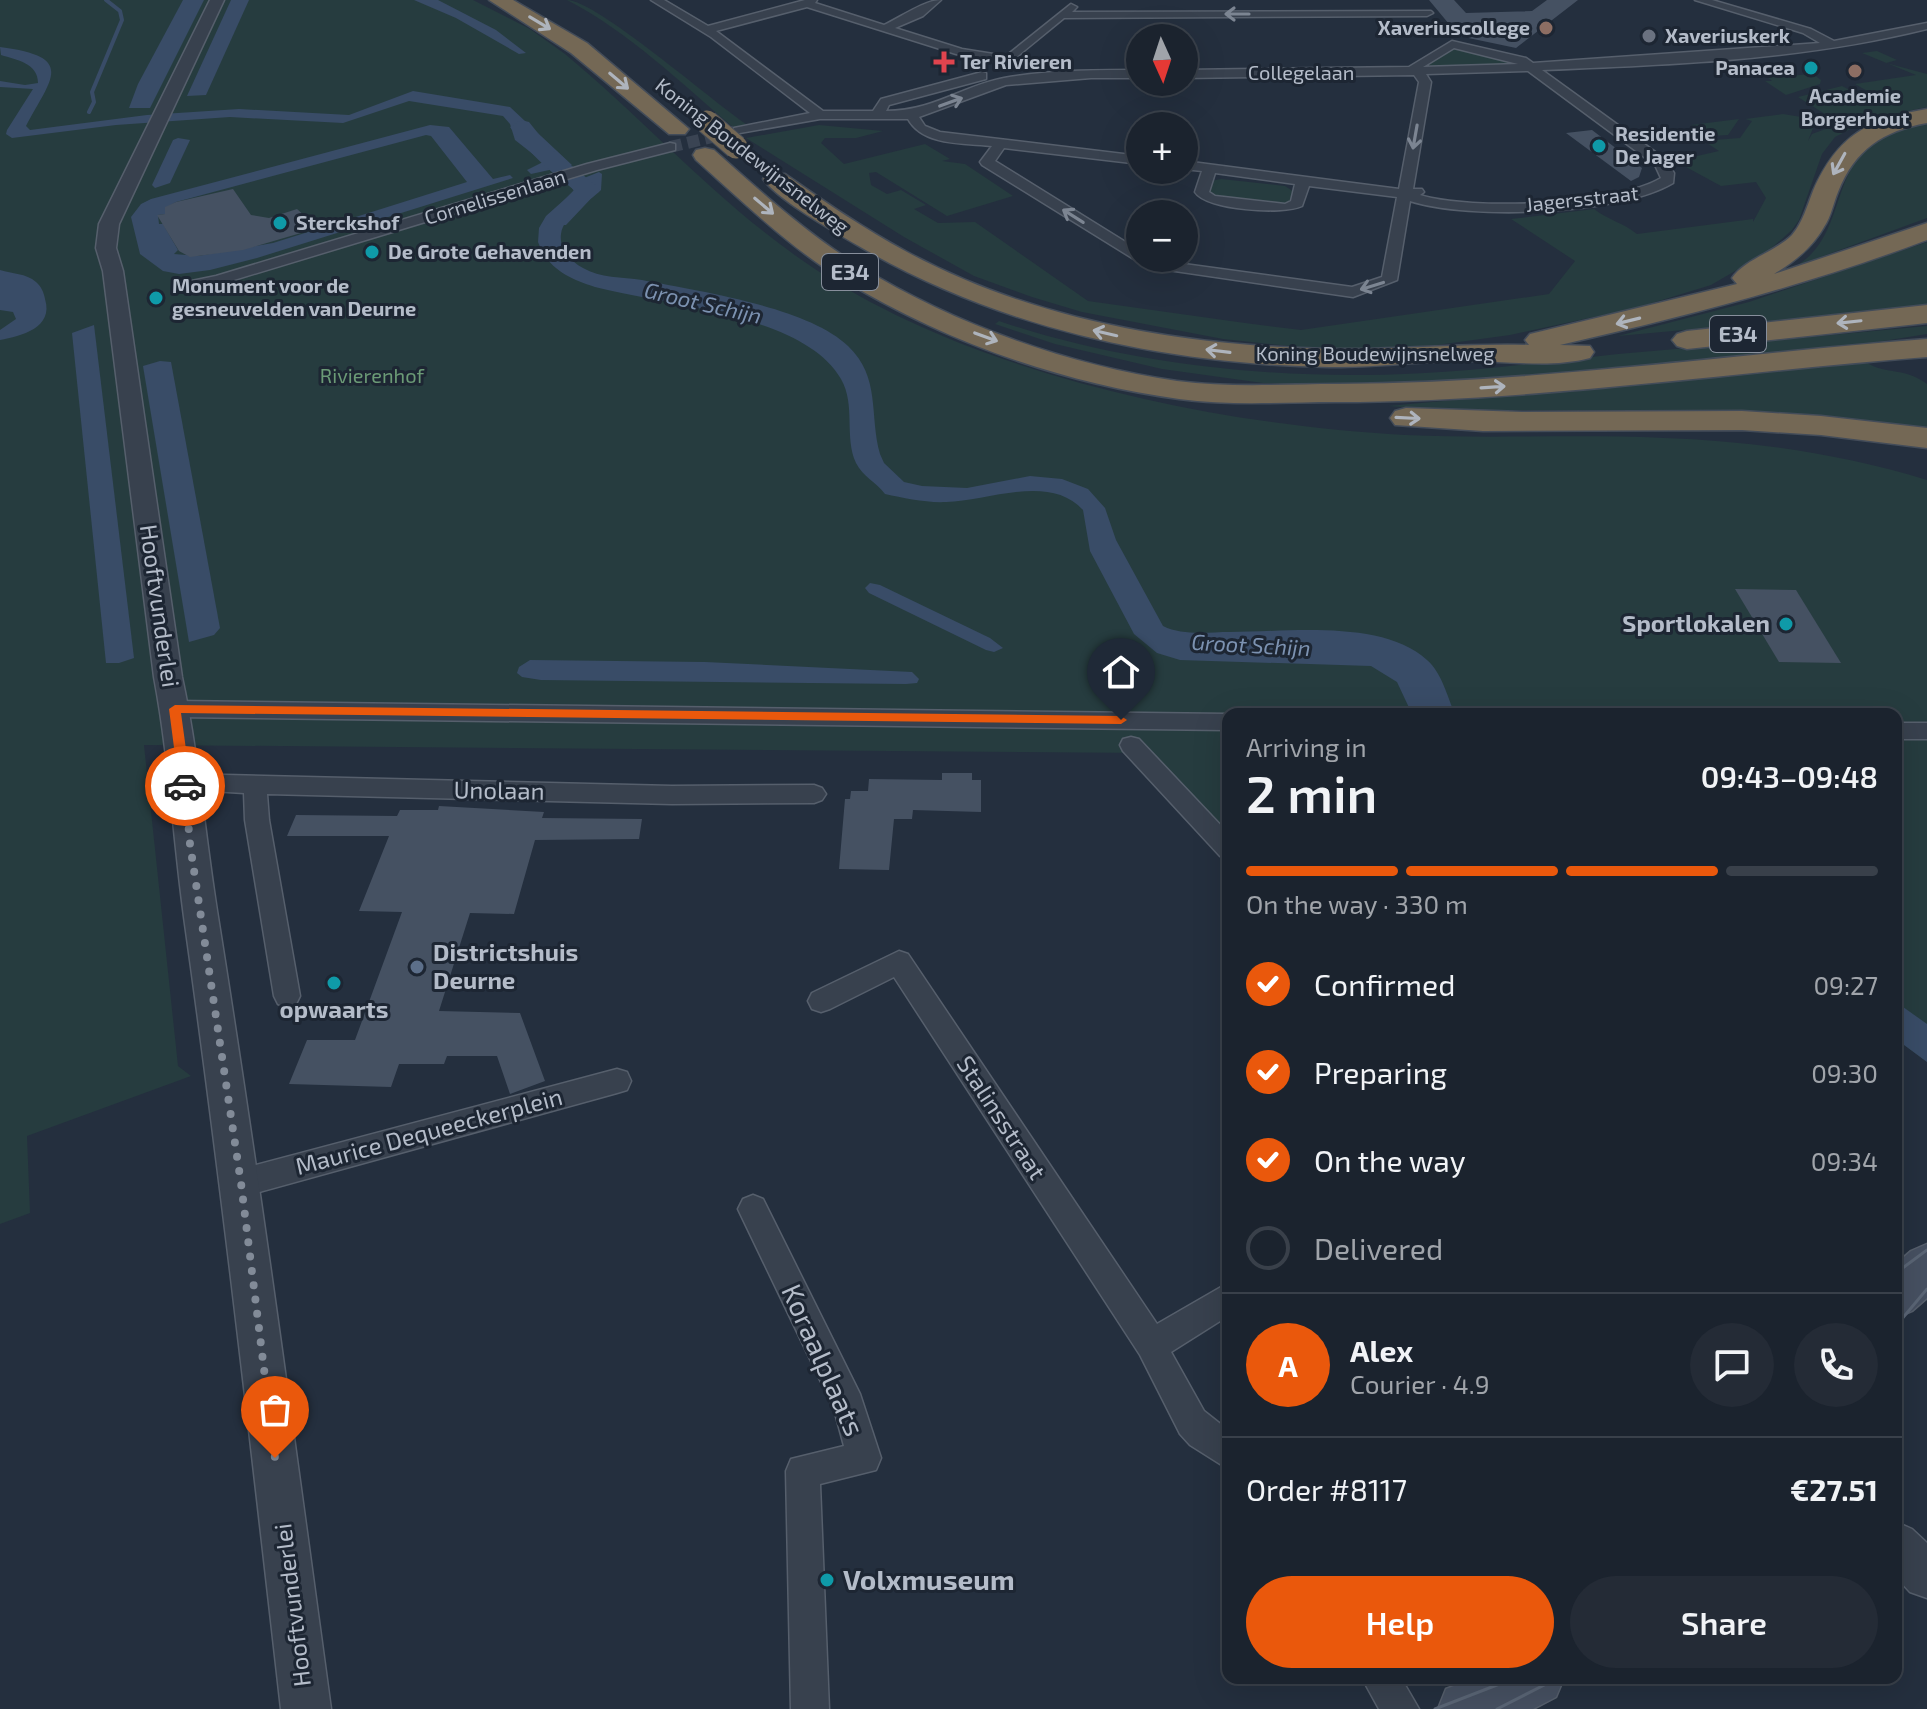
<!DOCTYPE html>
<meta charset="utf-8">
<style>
:root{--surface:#1b232e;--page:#242b36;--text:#f1f3f6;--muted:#a0a4aa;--line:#39404a;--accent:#ea580c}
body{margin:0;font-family:"Exo 2",sans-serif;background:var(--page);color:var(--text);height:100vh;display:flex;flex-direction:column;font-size:30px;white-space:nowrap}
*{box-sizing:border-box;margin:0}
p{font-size:26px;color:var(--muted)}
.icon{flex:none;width:44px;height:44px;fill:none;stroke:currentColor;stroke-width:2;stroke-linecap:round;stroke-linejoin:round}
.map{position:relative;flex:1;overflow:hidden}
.drawer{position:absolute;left:1222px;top:708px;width:680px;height:976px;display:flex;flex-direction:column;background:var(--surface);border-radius:16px;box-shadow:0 8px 32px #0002,0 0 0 2px var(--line)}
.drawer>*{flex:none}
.needle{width:52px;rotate:177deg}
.controls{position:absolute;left:1126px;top:24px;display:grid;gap:16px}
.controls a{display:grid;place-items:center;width:72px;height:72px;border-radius:50%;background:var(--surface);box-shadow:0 8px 32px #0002,0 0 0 2px var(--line);font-size:40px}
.pin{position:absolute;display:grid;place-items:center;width:68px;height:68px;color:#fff;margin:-82px -34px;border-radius:50% 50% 50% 0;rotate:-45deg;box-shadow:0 0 8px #0007}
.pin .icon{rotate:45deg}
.courier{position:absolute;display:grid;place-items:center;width:80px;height:80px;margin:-40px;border:6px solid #ea580c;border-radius:50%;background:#fff;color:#222;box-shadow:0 2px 10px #0007}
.summary em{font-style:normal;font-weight:600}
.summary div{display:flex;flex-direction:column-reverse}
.summary{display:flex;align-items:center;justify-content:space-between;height:136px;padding:0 24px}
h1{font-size:52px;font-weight:600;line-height:60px}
.bar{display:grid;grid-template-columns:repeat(4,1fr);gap:12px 8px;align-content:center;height:96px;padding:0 24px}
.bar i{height:10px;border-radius:6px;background:var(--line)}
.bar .selected{background:var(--accent)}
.bar p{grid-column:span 4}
.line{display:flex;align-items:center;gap:20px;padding:0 24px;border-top:2px solid var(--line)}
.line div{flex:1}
.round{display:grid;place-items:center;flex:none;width:84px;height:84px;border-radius:42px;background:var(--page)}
ol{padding:0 24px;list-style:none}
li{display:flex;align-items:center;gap:24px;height:88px}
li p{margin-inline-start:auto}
li .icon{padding:8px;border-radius:50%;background:var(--accent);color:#fff;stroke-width:4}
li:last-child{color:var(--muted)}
li i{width:44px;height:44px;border:4px solid var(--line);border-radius:50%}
.button{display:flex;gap:16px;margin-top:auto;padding:16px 24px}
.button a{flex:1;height:92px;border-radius:48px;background:var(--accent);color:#fff;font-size:32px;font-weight:600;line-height:92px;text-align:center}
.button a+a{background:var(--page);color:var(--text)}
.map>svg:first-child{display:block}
.green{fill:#263c3f}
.water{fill:#394c67;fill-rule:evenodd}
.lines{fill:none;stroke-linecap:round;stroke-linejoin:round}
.stream{stroke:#394c67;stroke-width:4}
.river{fill:#394c67;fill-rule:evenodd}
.building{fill:#455162}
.minor-tunnel{stroke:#3a4453;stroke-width:12;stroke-dasharray:12 6;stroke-linecap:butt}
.minor-casing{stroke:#565f6c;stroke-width:3}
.tertiary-casing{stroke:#565f6c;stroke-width:3}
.secondary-casing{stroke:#565f6c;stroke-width:3}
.motorway-casing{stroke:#434c59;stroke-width:3}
.minor{fill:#38414e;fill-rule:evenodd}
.tertiary{fill:#38414e;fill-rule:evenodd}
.secondary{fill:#465061;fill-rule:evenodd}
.motorway{fill:#746855;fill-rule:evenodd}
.tram{stroke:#5a6575;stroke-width:3}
.motorway-bridge-casing{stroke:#434c59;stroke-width:25;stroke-linecap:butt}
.motorway-bridge{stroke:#746855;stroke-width:23}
.oneway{stroke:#7c8592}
.oneway2{stroke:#aeb4bd}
.route{fill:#ea580c}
.done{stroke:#828b98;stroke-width:8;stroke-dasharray:0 14.4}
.education-dot{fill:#8d6e63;stroke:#1d2633;stroke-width:3}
.worship-dot{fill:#6b7280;stroke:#1d2633;stroke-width:3}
.health-dot{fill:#e0444e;stroke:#1d2633;stroke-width:3}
.culture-dot{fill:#0f9aa8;stroke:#1d2633;stroke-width:3}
.service-dot{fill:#5c6f8a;stroke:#1d2633;stroke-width:3}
.labels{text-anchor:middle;stroke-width:6;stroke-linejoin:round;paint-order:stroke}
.far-poi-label{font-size:20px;font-weight:bold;fill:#b4bcc9;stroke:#1d2633;text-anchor:start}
.far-street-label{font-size:20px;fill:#b4bcc9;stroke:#1d2633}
.far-park-label{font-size:20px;fill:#6b9a76;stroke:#1d2633}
.shield{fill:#1d2633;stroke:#878f9c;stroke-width:2}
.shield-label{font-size:22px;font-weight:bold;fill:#b4bcc9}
.far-water-label{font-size:22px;font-style:italic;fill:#7c92b1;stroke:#1d2633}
.street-label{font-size:24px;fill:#b4bcc9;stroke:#1d2633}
.poi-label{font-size:24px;font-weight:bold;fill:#b4bcc9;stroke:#1d2633;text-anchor:end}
.near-street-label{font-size:28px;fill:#b4bcc9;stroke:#1d2633}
.near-poi-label{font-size:28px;font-weight:bold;fill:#b4bcc9;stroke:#1d2633;text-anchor:start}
</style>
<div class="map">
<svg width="1927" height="1709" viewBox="0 0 1927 1709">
<rect width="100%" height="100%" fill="#242f3e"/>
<g class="green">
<path d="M0 0H473L530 29 565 54C648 123 722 207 812 267 971 374 1215 425 1405 435 1491 439 1578 434 1664 438 1754 441 1842 454 1927 480V1062L1896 1039V714H1228V837L1150 753 144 745 178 1066 191 1076 27 1136 30 1213 0 1224Z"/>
<path d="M567 0C596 0 713 102 746 124L734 128C681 83 629 32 567 0Z"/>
<polygon points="1452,47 1510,61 1514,65 1421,69 1419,67"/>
<path d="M1877 51 1897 60 1886 63 1927 74V107L1870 119 1835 137 1822 154 1799 220 1792 230 1766 253 1711 285 1636 308 1510 335 1437 345 1382 349 1299 347 1223 339 1082 312 1032 297 974 276 904 237 746 138 819 125 883 131 856 138H825L821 143 844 164 925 144 950 159 942 161 965 164 1013 196 947 216 876 172 869 173 871 185 887 194 901 190 926 205 914 209 938 223 975 222 1088 301 1245 323 1301 330 1549 294 1575 261 1511 219 1594 209C1608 220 1622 222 1637 234L1753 219V222L1766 198 1756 182 1721 186 1675 161 1719 151 1701 139 1709 137 1691 125 1739 119 1728 135 1711 136 1714 140 1740 138 1752 121 1745 119 1783 114 1837 123 1813 128 1808 141 1812 134 1850 120 1828 116 1798 97 1842 86 1857 94 1869 92 1855 84 1916 75 1862 53Z"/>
<polygon points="1813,74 1821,80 1820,84 1786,95 1765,81 1772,81 1768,78 1772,77"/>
<path d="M1927 122V218L1796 266C1844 238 1830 175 1874 141 1889 130 1909 126 1927 122Z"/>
<polygon points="1221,179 1285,186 1294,192 1292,202 1287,205 1217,198 1207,191 1211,181"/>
<polygon points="1927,242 1927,308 1618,336 1749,302"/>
<path d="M999 321C1114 360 1242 376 1364 375 1449 375 1534 363 1618 354 1721 345 1824 336 1927 326V334L1877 342 1866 347 1437 384 1321 386 1263 383 1162 369 1055 344 995 324Z"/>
<path d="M1867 363C1888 375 1904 367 1927 384V431L1708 411 1450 410 1388 406Z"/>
</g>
<g class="water">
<polygon points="183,0 204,0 150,108 129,108 138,84"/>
<polygon points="231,0 249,0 206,95 187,96"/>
<polygon points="414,0 438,0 496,30 526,53 519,54 456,18"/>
<path d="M0 47C76 57 52 77 26 126L30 130 147 115 239 109 349 115 413 91 510 107 572 165 531 174 527 170 543 162 515 140 510 124 503 116 409 101 343 123 230 117 116 125 12 138 6 134 7 130 33 89 0 87V81L25 85 38 83C38 63 17 60 1 55Z"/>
<path d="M430 125 449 127 493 179 510 175 513 178 257 258 210 270 179 274 163 271 140 254 131 217 141 204 151 199ZM426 135 431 136 467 182 273 243 198 256 174 254 178 250 163 224H159L158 215 165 214V208L176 202Z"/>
<polygon points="178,138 190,140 170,183 155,188 152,185 173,140"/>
<path d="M599 172 602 174 601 190C588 203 564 214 561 234 559 249 570 261 583 268 600 278 622 277 642 280 698 291 808 307 848 346 881 377 869 415 880 454L884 463 904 482 922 486 967 488 1030 476 1062 479 1088 489 1105 508 1116 540 1163 626C1183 636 1208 632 1230 632 1286 632 1383 619 1427 660 1442 673 1447 696 1455 714H1412L1397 682 1371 666 1180 660 1157 653 1134 634 1090 551 1083 510C1050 473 988 501 946 502 926 503 904 498 885 494 876 482 863 477 856 463 844 437 856 405 841 379 804 314 664 305 595 287 568 278 548 269 538 242L539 228 546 216 574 191 569 184Z"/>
<path d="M0 270C12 274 26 273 36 282 41 286 44 293 45 299 54 328 21 336 0 340V330L16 319 13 312 0 310Z"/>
<polygon points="94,325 134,658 119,663 106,663 72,333"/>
<polygon points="160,361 171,362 220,628 214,635 189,642 143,366"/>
<polygon points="870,583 880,585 990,638 1003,648 994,652 986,650 869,593 865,588"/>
<polygon points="530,660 705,662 912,672 919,679 917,683 906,684 541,680 522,677 517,673 519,667"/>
<polygon points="1896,1002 1927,1024 1927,1062 1896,1039"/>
</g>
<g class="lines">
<polyline class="stream" points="89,112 94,102 92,92 122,20 120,11 106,0"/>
<path class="river" d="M521 120 529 122 549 147 600 189 566 225H548L545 220 574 190C549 170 528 153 510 127Z"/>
</g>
<g class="building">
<polygon points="1429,0 1454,0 1466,13 1532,11 1547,0 1578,0 1516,48 1459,36"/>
<polygon points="1592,130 1642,168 1639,177 1631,181 1566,133"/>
<polygon points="233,189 251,215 269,218 297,209 318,228 243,250 190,257 179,251 157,215 165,214 165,207 176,202"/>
<polygon points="1735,589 1796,590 1841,663 1779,662"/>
<polygon points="942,773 972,773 972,780 981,780 981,812 913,810 912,819 894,819 889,870 839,869 845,799 850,799 851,791 868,791 869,779 942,780"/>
<polygon points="439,806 544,812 542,818 642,819 639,839 535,840 514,914 470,913 439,1011 520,1013 545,1081 510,1094 497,1056 447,1056 444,1064 399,1064 391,1087 289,1084 307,1040 355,1040 402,912 359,911 389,836 287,836 296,815 397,816 400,810 438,810"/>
</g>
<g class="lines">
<polyline class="minor-tunnel" points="670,147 737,131"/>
<g class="minor-casing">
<g id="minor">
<path d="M651 0H664L708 26 805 0H817L815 3 884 25C901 17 925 0 941 0L923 16 895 28 962 49 1006 56 1071 4 1077 7 1072 12 1431 11 1433 13 1427 16 1064 18 1008 64 956 54 807 7 716 31 823 111H873L881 99 982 72 986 73V79L889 105 886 111C933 111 962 86 1004 78 1049 70 1095 70 1140 70V78H1091L1006 85 919 117 925 126 940 132 1140 156V164L1004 148 995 161 1140 251V258L1352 287 1382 277 1397 197 1309 186 1302 206C1283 215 1206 210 1195 192L1202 171 1184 169V161L1399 189 1419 82 1414 75 1184 78V70L1409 67 1452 41 1526 58 1533 63 1820 43 1803 33 1695 0H1712L1811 29 1834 41 1927 23V29C1802 60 1671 65 1542 70L1665 159 1674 173 1673 183C1620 215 1469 220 1410 201L1397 280 1353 297 1161 269 1137 261 982 165 980 162 992 146C963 143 923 146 908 119H820L734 134V128L810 113 711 37ZM1454 48 1518 64H1519L1423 67ZM1528 71 1655 165 1661 178C1617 205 1470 211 1420 195L1424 192 1422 189H1413L1431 82 1426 74ZM1215 173 1295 184 1291 201 1285 204 1215 196 1209 192Z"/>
<polygon points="670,143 675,144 675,150 597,170 224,283 182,292 174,287 177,284 216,276 587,164"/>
<polygon points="175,701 1228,714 1228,730 175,717 167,715 164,709 167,703"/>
<rect x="1896" y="723" width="31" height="16"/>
<polygon points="1131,737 1139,739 1228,833 1228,858 1220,856 1123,751 1120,745 1123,739"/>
<polygon points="185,774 672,786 814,785 822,788 826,794 822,800 814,803 672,804 267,794 269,820 300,996 296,1004 287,1007 278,1004 274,996 245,820 244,793 177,789 174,783 177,777"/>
<polygon points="899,951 908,954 1157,1324 1228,1283 1228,1316 1171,1352 1204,1411 1228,1430 1228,1469 1190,1445 1180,1434 1140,1355 894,977 830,1009 821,1012 812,1009 808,1001 812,993"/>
<polygon points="617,1069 627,1072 631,1081 627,1090 617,1093 241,1197 231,1193 226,1183 231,1173 241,1169"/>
<polygon points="753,1195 763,1199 860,1394 881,1458 876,1470 820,1484 829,1709 791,1709 786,1471 791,1459 844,1446 834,1409 738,1209 743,1199"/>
<polygon points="1362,1678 1401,1678 1419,1709 1379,1709"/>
</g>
</g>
<g class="tertiary-casing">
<g id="tertiary">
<path d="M210 0H224L119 224 116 248 123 271 182 677C199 756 205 837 218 917 260 1180 295 1444 331 1709H281C251 1445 221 1180 184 917 173 837 169 756 154 677L103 271 96 248 99 224Z"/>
<polygon points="1896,1522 1912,1529 1927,1543 1927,1598 1910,1592 1896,1577"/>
</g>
</g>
<g class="secondary-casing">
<g id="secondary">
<polygon points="1927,1244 1927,1298 1912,1311 1896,1318 1896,1264 1911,1251"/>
<polygon points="1475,1678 1564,1678 1556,1697 1533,1709 1438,1709 1446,1689"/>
</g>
</g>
<g class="motorway-casing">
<g id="motorway">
<polygon points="489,0 513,0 587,43 689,129 685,134 669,134 571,53"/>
<path d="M1927 109V123C1883 131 1855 149 1838 192 1833 204 1831 217 1824 227 1812 248 1794 262 1774 274L1927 223V240C1807 285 1684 317 1560 345L1590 346 1594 352 1590 358C1548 369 1504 360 1462 361 1418 361 1373 368 1329 367 1165 364 1000 329 857 245 833 231 778 200 763 179L767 174H785C825 202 864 229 907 252 1035 321 1185 346 1329 349 1395 350 1462 343 1529 345L1525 340 1530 334 1737 284 1732 278C1745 259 1775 252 1792 235 1803 222 1807 206 1813 191 1838 134 1869 119 1927 109Z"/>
<path d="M705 148 714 150C760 191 806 233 859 266 954 324 1067 365 1177 381 1230 388 1285 384 1338 384 1535 383 1731 354 1927 339V357C1730 372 1533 402 1335 402 1284 402 1230 406 1179 399 1061 383 944 341 843 280 789 247 743 202 696 160L693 155 696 150Z"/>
<polygon points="1927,305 1927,323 1687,349 1677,346 1672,340 1677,334 1687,331"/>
<polygon points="1406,408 1522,412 1742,411 1821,416 1927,428 1927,448 1821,435 1742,430 1483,431 1395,425 1390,418 1395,411"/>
</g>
</g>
<use href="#minor" class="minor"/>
<use href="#tertiary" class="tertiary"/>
<use href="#secondary" class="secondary"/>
<use href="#motorway" class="motorway"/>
<g class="tram">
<polyline points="1896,1273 1927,1250"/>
<polyline points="1896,1326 1927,1289"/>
<polyline points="1435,1709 1515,1678"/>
<polyline points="1497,1709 1558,1678"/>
</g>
<g class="motorway-bridge-casing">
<polyline id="motorway-bridge" points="707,122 736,147"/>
</g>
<use href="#motorway-bridge" class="motorway-bridge"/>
</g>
<defs><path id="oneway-shaft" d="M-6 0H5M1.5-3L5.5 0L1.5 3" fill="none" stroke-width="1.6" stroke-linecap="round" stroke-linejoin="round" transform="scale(2)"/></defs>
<g class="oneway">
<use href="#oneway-shaft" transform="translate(1237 14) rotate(180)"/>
<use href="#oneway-shaft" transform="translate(951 102) rotate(-20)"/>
<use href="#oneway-shaft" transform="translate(1415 137) rotate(100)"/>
<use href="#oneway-shaft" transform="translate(1073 216) rotate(-148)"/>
<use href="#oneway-shaft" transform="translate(1372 286) rotate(163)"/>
</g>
<g class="oneway2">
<use href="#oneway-shaft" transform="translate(540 23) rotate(31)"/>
<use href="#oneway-shaft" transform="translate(619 81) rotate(40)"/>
<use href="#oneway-shaft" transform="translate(1839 164) rotate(119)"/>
<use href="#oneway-shaft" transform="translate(764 206) rotate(40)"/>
<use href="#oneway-shaft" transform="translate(1628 321) rotate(166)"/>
<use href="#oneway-shaft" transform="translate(1849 322) rotate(174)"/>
<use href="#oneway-shaft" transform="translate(1105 333) rotate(-167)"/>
<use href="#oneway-shaft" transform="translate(986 337) rotate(20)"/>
<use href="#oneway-shaft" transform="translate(1218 351) rotate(-173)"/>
<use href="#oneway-shaft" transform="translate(1493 387) rotate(-4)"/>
<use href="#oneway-shaft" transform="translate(1408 418) rotate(3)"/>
</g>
<polygon class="route" points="175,705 1121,716 1127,720 1121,724 181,713 191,786 185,791 179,786 169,709"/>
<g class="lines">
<polyline class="done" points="185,786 190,844 241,1183 275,1458"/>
</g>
<g class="education-dot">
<circle cx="1546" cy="28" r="8"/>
<circle cx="1855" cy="71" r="8"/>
</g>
<circle class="worship-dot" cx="1649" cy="36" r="8"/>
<path class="health-dot" d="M940 50h8v8h8v8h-8v8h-8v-8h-8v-8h8z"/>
<g class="culture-dot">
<circle cx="1811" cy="68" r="8"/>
<circle cx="1599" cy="146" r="8"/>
<circle cx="280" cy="223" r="8"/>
<circle cx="372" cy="252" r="8"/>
<circle cx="156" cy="298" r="8"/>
<circle cx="1786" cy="624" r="8"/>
<circle cx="334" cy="983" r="8"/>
<circle cx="827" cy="1580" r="8"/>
</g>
<circle class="service-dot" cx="417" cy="967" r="8"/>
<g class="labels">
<g class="far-poi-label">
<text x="1530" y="35" text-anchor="end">Xaveriuscollege</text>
<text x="1665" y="43">Xaveriuskerk</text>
<text x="960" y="69">Ter Rivieren</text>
<text x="1795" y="75" text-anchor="end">Panacea</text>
<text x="1855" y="103" text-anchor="middle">Academie<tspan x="1855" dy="23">Borgerhout</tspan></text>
<text x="1615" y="141">Residentie<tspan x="1615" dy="23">De Jager</tspan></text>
<text x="296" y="230">Sterckshof</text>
<text x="388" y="259">De Grote Gehavenden</text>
<text x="172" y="293">Monument voor de<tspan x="172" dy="23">gesneuvelden van Deurne</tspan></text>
</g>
<g class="far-street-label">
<text x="1301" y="80">Collegelaan</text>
<text transform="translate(752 156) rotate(38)" y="7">Koning Boudewijnsnelweg</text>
<text transform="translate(495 197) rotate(-17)" y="7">Cornelissenlaan</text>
<text transform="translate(1582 199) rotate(-6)" y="7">Jagersstraat</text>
<text x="1375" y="361">Koning Boudewijnsnelweg</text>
</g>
<g class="far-park-label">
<text x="372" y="383">Rivierenhof</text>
</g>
<g class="shield">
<rect x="822" y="254" width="56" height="36" rx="6"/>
<rect x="1710" y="316" width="56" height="36" rx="6"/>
</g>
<g class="shield-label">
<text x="850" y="280">E34</text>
<text x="1738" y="342">E34</text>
</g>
<g class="far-water-label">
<text transform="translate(703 303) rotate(13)" y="8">Groot Schijn</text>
<text transform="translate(1251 645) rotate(3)" y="8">Groot Schijn</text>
</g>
<g class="street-label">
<text transform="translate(159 606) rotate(82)" y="8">Hooftvunderlei</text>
<text transform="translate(499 791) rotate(1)" y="8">Unolaan</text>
<text transform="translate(1001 1118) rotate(57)" y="8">Stalinsstraat</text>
<text transform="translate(429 1132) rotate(-15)" y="8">Maurice Dequeeckerplein</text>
<text transform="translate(293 1605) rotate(-97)" y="8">Hooftvunderlei</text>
</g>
<g class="poi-label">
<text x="1770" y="632">Sportlokalen</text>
<text x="433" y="961" text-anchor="start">Districtshuis<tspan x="433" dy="28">Deurne</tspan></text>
<text x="334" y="1018" text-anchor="middle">opwaarts</text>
</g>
<g class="near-street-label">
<text transform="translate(823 1360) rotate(66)" y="10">Koraalplaats</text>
</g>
<g class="near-poi-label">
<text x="843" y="1590">Volxmuseum</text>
</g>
</g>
</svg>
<div class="controls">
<a><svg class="needle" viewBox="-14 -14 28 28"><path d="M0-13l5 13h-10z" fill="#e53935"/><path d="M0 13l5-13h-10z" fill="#a0a4aa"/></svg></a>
<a>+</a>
<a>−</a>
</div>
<div class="pin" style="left:275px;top:1458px;background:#ea580c"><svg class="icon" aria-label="bag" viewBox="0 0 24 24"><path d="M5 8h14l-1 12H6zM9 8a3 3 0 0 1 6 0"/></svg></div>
<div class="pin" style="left:1121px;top:720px;background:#1f2937"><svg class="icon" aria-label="home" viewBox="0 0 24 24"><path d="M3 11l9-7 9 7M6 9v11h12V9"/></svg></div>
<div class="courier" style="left:185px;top:786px"><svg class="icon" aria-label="car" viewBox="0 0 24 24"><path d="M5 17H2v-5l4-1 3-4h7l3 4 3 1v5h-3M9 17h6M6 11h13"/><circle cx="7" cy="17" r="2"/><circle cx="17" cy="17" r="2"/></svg></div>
<section class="drawer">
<div class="summary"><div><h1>2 min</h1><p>Arriving in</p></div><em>09:43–09:48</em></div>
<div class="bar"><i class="selected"></i><i class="selected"></i><i class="selected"></i><i></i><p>On the way · 330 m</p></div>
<ol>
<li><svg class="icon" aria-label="check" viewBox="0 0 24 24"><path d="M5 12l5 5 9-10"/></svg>Confirmed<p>09:27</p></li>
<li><svg class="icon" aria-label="check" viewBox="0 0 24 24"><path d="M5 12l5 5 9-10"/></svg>Preparing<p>09:30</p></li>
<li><svg class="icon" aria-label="check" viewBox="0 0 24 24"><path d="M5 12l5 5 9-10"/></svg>On the way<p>09:34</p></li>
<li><i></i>Delivered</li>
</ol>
<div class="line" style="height:144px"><b class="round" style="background:var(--accent);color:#fff">A</b><div><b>Alex</b><p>Courier · 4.9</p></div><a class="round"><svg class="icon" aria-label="chat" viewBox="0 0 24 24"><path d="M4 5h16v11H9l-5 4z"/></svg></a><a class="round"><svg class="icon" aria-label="phone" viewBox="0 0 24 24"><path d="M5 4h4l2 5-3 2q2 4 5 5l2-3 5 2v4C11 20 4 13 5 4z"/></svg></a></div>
<div class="line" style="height:104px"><div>Order #8117</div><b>€27.51</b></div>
<div class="button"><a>Help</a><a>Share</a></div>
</section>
</div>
